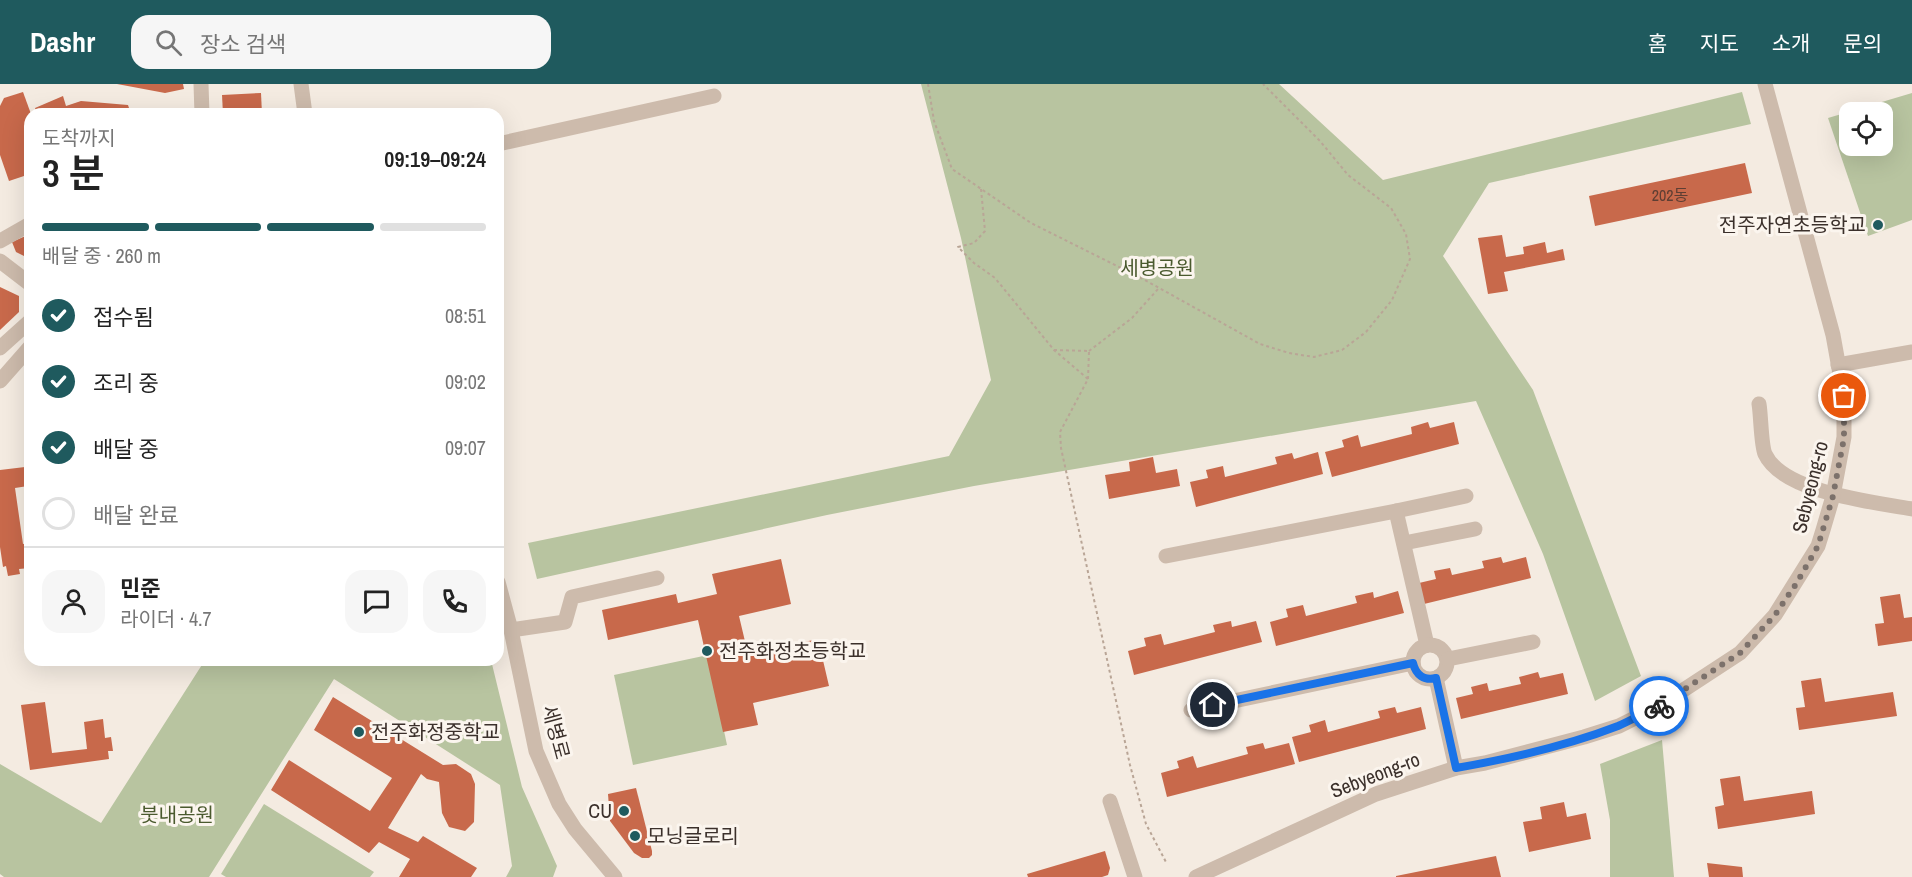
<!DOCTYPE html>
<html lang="ko">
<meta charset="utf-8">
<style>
:root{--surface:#fff;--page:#f6f6f6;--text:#222;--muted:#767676;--line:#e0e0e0;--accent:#1f5a5e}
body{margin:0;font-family:"Archivo Narrow","Noto Sans KR",sans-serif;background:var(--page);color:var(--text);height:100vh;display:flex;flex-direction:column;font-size:22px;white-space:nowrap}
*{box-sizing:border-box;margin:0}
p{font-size:20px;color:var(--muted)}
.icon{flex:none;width:33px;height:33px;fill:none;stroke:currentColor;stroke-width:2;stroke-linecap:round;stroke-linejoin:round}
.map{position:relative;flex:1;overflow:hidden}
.drawer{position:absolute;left:24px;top:24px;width:480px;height:558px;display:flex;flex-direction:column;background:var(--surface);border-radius:18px;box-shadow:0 6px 24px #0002}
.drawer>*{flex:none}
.tools{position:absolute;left:1839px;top:18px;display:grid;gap:12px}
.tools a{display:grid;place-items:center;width:54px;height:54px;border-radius:12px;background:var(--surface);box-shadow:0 6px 24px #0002;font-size:30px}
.pin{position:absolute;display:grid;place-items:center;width:51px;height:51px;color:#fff;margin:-26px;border:3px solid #fff;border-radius:50%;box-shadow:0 2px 6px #0007}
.courier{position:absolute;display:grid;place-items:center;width:60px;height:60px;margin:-30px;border:4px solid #1a73e8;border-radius:50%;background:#fff;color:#222;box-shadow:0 2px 8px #0007}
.headline em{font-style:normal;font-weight:600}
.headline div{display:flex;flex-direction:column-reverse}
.headline{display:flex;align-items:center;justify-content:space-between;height:102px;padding:0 18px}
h1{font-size:39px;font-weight:600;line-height:45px}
.bar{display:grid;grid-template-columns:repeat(4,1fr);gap:9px 6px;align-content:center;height:72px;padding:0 18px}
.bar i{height:8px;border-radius:4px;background:var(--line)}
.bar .selected{background:var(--accent)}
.bar p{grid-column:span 4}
.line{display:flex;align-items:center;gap:15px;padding:0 18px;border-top:2px solid var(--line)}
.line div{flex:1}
.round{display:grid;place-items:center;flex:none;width:63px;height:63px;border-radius:18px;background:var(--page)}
ol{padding:0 18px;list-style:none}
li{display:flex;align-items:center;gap:18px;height:66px}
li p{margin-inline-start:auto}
li .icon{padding:6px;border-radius:50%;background:var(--accent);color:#fff;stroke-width:4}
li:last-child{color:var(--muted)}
li i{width:33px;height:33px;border:3px solid var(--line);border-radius:50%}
header{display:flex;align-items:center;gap:36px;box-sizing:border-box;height:84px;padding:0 30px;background:var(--accent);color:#fff}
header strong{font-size:28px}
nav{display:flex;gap:33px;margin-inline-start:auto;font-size:21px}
.search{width:420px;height:54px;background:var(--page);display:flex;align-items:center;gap:15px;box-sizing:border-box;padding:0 21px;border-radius:18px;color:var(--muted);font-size:22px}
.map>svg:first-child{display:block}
.green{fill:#b8c4a0;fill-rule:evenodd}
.building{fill:#c8694b}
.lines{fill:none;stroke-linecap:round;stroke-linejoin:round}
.path{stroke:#b9a596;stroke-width:2;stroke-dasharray:3 3;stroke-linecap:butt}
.minor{stroke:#cdbbac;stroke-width:15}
.done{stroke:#7c716b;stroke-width:6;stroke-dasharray:0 10.8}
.route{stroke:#1a73e8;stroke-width:8}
.poi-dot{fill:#1f5a5e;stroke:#fbf5ee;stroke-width:2}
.labels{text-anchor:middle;stroke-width:6;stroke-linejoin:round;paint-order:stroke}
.number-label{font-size:16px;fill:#5e3e33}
.poi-label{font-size:20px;fill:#3b302b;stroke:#fbf5ee;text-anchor:start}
.park-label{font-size:20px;fill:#4a5a2e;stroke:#fbf5ee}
.street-label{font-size:20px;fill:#3b302b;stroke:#fbf5ee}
</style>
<header>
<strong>Dashr</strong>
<div class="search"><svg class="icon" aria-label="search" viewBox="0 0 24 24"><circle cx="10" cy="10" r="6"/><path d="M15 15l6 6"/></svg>장소 검색</div>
<nav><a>홈</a><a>지도</a><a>소개</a><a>문의</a></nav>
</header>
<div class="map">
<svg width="1912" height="793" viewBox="0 0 1912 793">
<rect width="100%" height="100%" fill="#f4ebe1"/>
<g class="green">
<polygon points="921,0 1279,0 1383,96 1742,8 1751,40 1489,99 1443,172 1533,306 1641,592 1595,617 1543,470 1476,317 974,402 827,431 537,495 528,459 949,372 991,296 961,154"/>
<path d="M1912 9V136L1868 152 1828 34ZM1882 28V62H1850V28Z"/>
<polygon points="708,571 727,661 633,681 614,591"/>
<polygon points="205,576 491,576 522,703 557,782 553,793 506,793 512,782 500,701 334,595 209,793 4,793 0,790 0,680 101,739"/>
<polygon points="1662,656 1674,793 1610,793 1610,736 1600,680"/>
<polygon points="264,720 374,788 370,793 226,793 221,790"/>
</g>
<g class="building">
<polygon points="117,0 183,0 184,5 165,9"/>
<polygon points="23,8 31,30 30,90 9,97 0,71 0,22 4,14"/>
<polygon points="261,9 262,30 223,30 222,11"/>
<polygon points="63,12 66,22 81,17 128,21 131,30 37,30 35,24"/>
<polygon points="1745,79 1752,109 1595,142 1589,112"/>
<polygon points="30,150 30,175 16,168 12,158"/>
<polygon points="1502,151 1506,173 1524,170 1523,163 1545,158 1547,169 1563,165 1565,176 1504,188 1508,207 1488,210 1478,154"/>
<polygon points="0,203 19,212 19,228 0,246"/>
<polygon points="1428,338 1430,344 1454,338 1459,360 1332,393 1325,368 1344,363 1342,356 1358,351 1361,363 1412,350 1411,343"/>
<polygon points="1318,368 1323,390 1196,423 1190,398 1208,394 1206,386 1223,382 1225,393 1277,380 1275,373 1292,369 1294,375"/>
<polygon points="1153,373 1156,389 1177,385 1180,402 1109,415 1105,391 1130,387 1129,378"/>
<polygon points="25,383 28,402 15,404 23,460 30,459 30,484 19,485 20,490 8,492 6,482 3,483 0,463 0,386"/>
<polygon points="1501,473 1503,479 1526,473 1531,494 1424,520 1419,499 1436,495 1434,487 1450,484 1452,491 1484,484 1482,477"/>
<polygon points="781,475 791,520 739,532 748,570 818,555 829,602 753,619 758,641 723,648 698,536 608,556 602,526 676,510 678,519 717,510 712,490"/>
<polygon points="1398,507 1404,529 1276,562 1270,538 1288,533 1286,525 1303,521 1306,532 1357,519 1355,512 1373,508 1374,514"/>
<polygon points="1900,510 1904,534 1912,533 1912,557 1878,562 1875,540 1884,539 1880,513"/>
<polygon points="1231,537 1232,543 1256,537 1262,558 1134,591 1128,567 1146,562 1144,554 1161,550 1164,561 1215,548 1213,541"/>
<polygon points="1538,588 1540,594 1563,589 1568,610 1461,635 1456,614 1473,610 1471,603 1487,599 1489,607 1521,600 1519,593"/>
<polygon points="1821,594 1825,618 1893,608 1897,632 1799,646 1796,624 1805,623 1801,597"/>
<polygon points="333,613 443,681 456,680 471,690 475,700 474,738 465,747 449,743 442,729 439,698 427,695 421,690 388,744 418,758 423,752 477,784 471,793 399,793 410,775 379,758 369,769 271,706 289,676 370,727 392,694 314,646"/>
<polygon points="45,618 52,669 87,665 84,638 103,635 105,654 111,653 113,667 108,667 109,675 30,686 21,621"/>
<polygon points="1395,623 1397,629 1421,623 1426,645 1299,678 1292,653 1311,648 1309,641 1325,636 1328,648 1380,634 1378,627"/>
<polygon points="1263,659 1265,665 1289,659 1295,680 1167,713 1161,689 1179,684 1177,677 1193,672 1197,684 1248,670 1246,663"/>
<polygon points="1740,692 1744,717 1812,707 1815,730 1718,745 1715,723 1724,721 1720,695"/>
<polygon points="636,704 652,767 652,771 649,774 642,774 634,769 610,737 608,710"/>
<polygon points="1564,718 1567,733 1586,729 1591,755 1529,768 1523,738 1542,735 1540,723"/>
<polygon points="1105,767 1110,784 1108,791 1102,793 1028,793 1027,790"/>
<polygon points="1496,772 1501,793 1396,793 1396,792"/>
<polygon points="1707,779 1742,783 1743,793 1709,793"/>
</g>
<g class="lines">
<g class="path">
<polyline points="928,0 934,37 952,85 1031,139 1143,195 1260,260 1289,269 1314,273 1342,266 1366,248 1392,216 1410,175 1406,150 1391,124 1348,91 1320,57 1263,0"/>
<polyline points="981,105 985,147 974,159 958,163 974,179 995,194 1054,266 1088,295 1060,348 1061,364 1130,681 1146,740 1167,780"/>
<polyline points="1054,266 1089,267 1088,295"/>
<polyline points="1089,267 1132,234 1158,205"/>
</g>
<g class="minor">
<polyline points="201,0 202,30"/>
<polyline points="301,0 305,30"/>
<polyline points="498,60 714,12"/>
<polyline points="0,157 30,140"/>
<polyline points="0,177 30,200"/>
<polyline points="0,264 30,237"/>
<polyline points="1838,281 1912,268"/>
<polyline points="0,297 30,263"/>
<path d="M1759 320C1761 331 1761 361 1765 370 1783 409 1875 418 1912 425"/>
<polyline points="1396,427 1466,412"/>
<polyline points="1404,459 1475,445"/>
<polyline points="1166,472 1396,427 1427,561"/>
<polyline points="498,498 511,546 536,667 559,720 575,745 615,793"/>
<polyline points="511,546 565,538 572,513 657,494"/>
<circle cx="1430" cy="578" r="17"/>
<polyline points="1448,575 1533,558"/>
<polyline points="1436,594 1456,684"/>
<polyline points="1191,626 1413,579"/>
<polyline points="1110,717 1135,793"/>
<polyline points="1196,793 1376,710 1456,684 1485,679 1584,653 1619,642 1659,622 1740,569 1775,531 1818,462 1823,446 1833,412 1844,353 1844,312 1833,251 1765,0"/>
</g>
</g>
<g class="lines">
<polyline class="done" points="1659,622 1740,569 1775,531 1796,500 1818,462 1833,412 1844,354 1844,312"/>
<path class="route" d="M1213 621 1413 579C1416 591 1424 597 1436 594L1456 684C1508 675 1569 661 1618 642 1632 636 1645 628 1659 622"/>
</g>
<g class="poi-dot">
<circle cx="1878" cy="141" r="6"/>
<circle cx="707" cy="567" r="6"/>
<circle cx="359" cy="648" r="6"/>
<circle cx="624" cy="727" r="6"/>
<circle cx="635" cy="752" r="6"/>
</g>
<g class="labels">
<g class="number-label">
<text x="1670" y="117">202동</text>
</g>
<g class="poi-label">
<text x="1866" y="148" text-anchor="end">전주자연초등학교</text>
<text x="719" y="574">전주화정초등학교</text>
<text x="371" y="655">전주화정중학교</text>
<text x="612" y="734" text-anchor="end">CU</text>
<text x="647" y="759">모닝글로리</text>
</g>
<g class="park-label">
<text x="1157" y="191">세병공원</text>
<text x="177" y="738">붓내공원</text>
</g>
<g class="street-label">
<text transform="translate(1810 403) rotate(-76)" y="7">Sebyeong-ro</text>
<text transform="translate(556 648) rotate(75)" y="7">세병로</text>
<text transform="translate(1375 691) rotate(-21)" y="7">Sebyeong-ro</text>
</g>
</g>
</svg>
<div class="tools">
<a><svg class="icon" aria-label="locate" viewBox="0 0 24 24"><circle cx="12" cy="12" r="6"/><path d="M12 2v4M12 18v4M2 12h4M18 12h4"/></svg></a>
</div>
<div class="pin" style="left:1844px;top:312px;background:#ea580c"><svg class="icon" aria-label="bag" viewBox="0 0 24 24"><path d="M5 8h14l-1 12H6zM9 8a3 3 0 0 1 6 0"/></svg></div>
<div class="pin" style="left:1213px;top:621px;background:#1f2937"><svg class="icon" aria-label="home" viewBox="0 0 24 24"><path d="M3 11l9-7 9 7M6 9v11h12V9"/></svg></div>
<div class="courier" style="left:1659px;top:622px"><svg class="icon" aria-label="bike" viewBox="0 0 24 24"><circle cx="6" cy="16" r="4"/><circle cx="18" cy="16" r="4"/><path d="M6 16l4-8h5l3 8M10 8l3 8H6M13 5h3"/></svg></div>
<section class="drawer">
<div class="headline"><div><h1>3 분</h1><p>도착까지</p></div><em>09:19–09:24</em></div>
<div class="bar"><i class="selected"></i><i class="selected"></i><i class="selected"></i><i></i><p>배달 중 · 260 m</p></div>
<ol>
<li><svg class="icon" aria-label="check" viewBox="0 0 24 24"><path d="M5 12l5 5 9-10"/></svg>접수됨<p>08:51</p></li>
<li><svg class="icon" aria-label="check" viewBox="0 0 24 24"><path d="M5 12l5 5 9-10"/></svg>조리 중<p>09:02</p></li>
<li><svg class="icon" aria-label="check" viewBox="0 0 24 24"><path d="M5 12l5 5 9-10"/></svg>배달 중<p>09:07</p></li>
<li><i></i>배달 완료</li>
</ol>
<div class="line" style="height:108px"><a class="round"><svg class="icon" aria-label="person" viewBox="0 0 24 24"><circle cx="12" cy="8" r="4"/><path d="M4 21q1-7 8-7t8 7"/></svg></a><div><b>민준</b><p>라이더 · 4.7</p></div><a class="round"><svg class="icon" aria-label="chat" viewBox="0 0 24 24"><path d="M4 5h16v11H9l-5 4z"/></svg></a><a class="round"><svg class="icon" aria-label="phone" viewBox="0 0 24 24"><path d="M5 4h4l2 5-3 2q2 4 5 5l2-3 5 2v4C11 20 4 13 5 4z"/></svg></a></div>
</section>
</div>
